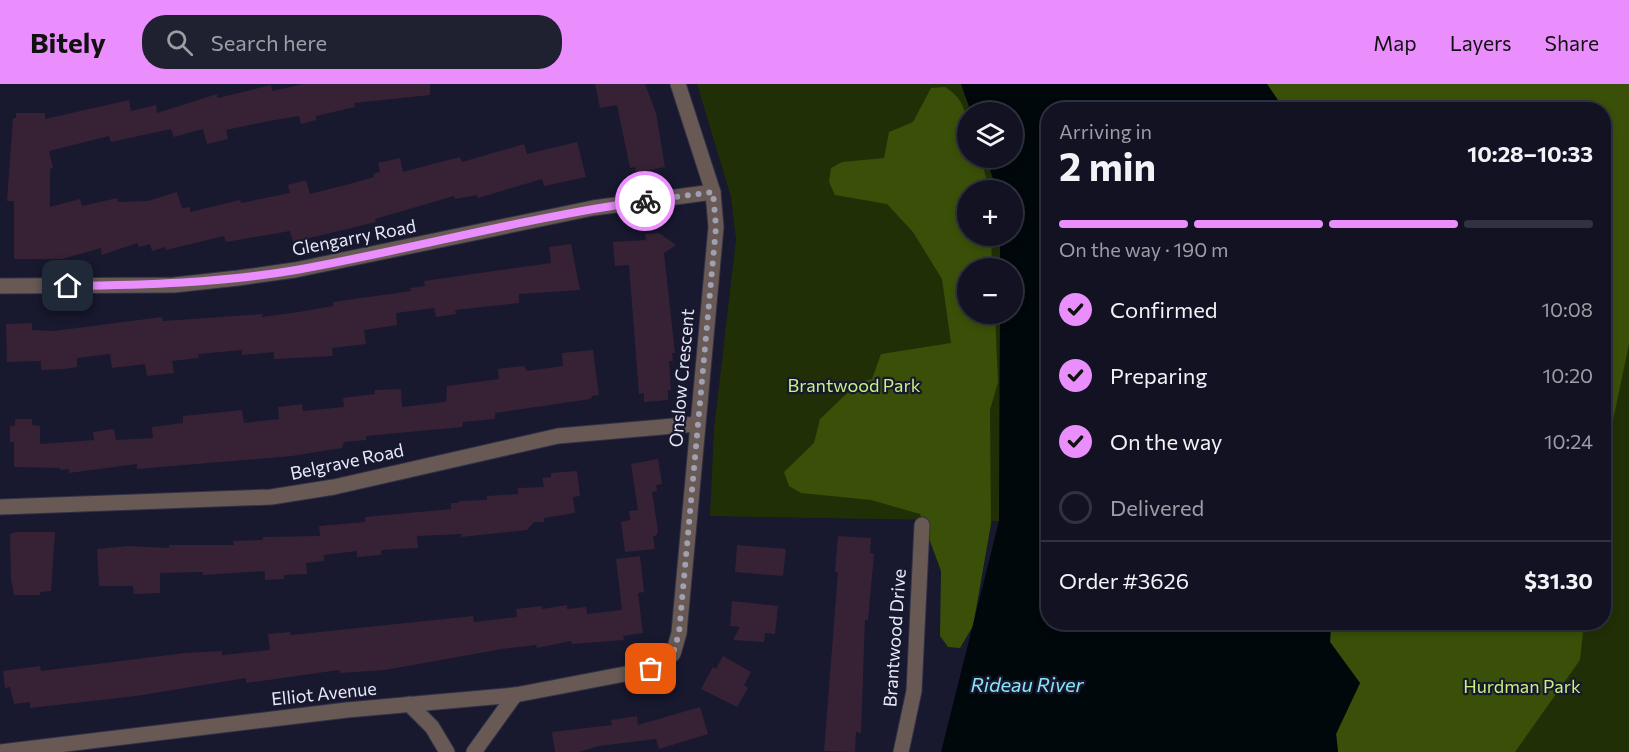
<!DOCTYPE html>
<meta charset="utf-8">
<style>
:root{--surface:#121223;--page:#1f2030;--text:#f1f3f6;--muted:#9c9ea6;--line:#313241;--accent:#ea8dfd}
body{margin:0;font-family:Commissioner,sans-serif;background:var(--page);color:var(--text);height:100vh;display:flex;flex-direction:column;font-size:22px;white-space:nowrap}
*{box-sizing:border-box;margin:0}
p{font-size:20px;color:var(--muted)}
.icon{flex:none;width:33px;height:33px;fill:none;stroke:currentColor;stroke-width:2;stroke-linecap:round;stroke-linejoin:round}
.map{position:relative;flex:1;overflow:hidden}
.drawer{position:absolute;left:1041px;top:18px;width:570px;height:528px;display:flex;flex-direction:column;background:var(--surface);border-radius:24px;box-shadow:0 3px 9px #0003,0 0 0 2px var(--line)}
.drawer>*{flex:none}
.controls{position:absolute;left:957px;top:18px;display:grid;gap:12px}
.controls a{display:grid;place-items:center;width:66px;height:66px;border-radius:50%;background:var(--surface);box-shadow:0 3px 9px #0003,0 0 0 2px var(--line);font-size:30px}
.pin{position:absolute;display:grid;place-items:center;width:51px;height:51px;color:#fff;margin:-26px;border-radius:12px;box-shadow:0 3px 9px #0006}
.courier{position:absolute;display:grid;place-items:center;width:60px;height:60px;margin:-30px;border:4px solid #ea8dfd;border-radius:50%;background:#fff;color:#222;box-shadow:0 2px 8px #0007}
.headline em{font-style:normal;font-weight:700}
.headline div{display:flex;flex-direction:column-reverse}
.headline{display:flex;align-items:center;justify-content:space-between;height:102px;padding:0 18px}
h1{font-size:39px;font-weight:700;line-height:45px}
.bar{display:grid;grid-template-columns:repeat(4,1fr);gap:9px 6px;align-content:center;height:72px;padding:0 18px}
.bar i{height:8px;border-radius:4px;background:var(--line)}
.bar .current{background:var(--accent)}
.bar p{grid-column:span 4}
.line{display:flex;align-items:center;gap:15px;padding:0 18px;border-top:2px solid var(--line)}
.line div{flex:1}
ol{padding:0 18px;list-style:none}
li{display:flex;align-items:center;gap:18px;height:66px}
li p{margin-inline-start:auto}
li .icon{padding:6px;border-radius:50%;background:var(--accent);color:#111;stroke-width:4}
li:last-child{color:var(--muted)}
li i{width:33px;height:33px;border:3px solid var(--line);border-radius:50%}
header{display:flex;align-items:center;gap:36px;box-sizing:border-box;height:84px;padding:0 30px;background:var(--accent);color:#111}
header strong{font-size:28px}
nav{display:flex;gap:33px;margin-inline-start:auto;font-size:21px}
.search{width:420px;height:54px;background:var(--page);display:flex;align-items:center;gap:15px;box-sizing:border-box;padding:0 21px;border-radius:24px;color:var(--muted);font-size:22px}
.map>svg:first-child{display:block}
.green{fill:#212f07}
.forest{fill:#3a5008}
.water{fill:#00080b}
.building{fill:#372235}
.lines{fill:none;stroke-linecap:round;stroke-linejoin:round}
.street-casing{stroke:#313147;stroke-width:17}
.street{stroke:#685955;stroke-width:15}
.done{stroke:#9fa0b2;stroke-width:6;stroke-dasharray:0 10.8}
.route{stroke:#ea8dfd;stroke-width:8}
.labels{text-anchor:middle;stroke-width:4.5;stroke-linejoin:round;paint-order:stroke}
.street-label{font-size:18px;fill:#e7e9f9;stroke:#18182f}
.park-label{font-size:18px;fill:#c7f380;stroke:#18182f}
.water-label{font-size:20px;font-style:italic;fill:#89e5f6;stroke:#18182f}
</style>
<header>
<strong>Bitely</strong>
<div class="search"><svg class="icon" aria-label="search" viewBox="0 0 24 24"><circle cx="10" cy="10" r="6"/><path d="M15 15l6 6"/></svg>Search here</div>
<nav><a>Map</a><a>Layers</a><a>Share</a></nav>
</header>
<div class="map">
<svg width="1629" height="668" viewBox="0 0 1629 668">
<rect width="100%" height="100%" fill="#18182f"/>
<g class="green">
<polygon points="697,0 961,0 971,28 968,28 968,74 986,74 997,106 968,106 968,152 1000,152 1000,184 968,184 968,230 1000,230 999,437 710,432 714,346 736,155 731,113"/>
<polygon points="1267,0 1629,0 1629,668 1338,668 1331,539 1604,538 1604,26 1284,25"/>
</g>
<g class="forest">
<polygon points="1267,0 1629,0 1629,260 1604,379 1604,26 1284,25"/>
<path d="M945 3C972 19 967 46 968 74H981L988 102V106H968V152H991L992 184H968V230H995L998 298 990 326 991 440 973 542 960 564 948 563 940 552 941 487 920 430 871 416 801 409 789 402 784 388 814 359 820 335 859 298 872 295 881 270 951 259 942 195 913 148 887 120 835 111 829 98 831 84 842 78 884 74 889 48 913 38 931 4Z"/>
<polygon points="1331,539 1584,539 1580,576 1515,668 1338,668 1336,650 1360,599 1330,558"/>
</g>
<polygon class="water" points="961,0 1267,0 1284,25 1048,26 1048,538 1331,539 1330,558 1360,599 1336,650 1338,668 941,668 999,437 1000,230 1012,230 1012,184 1000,184 1000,152 1012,152 1012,106 997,106 986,74 1012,74 1012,28 971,28"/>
<g class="building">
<polygon points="303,0 430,0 430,11 354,19 355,23 316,32 316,36 301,40 299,32 269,37 226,46 228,55 207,60 203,45 174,53 171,45 111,58 109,52 49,67 53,84 50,85 50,123 80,115 82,122 117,114 118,118 148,117 177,108 182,124 190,123 190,128 240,116 241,119 290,109 288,101 306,96 310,110 353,99 374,93 373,90 380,88 378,79 400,74 403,88 460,73 462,78 524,60 527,70 577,58 586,93 544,102 542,95 478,114 477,111 455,115 454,112 375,135 376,138 293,158 290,147 226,158 224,152 166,166 165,163 152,167 150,160 139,163 137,159 102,171 101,164 62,175 14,175 14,117 7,117 13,34 16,34 16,29 45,29 45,35 129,16 131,27 156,21 157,29 217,10 218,14 271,1 272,7"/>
<polygon points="595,0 645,0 656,29 665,83 636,89 635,83 630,84 617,21 600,24"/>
<polygon points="659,149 676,161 664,169 675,269 672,269 673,277 669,277 671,306 668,306 668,316 644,318 644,309 639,310 629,181 615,182 613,158 646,156 645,150"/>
<polygon points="571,160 580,206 519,210 519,219 455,226 456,230 436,233 434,224 396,229 397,241 364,246 366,260 332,264 333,272 274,275 274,268 242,271 242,266 198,270 199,274 172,277 174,289 147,292 145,280 112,284 110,270 77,274 77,283 64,285 41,286 41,277 7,278 6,240 32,239 32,246 54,247 162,233 163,237 262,230 262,233 299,228 333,222 333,218 411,207 410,204 425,202 424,197 551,179 549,163"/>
<polygon points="593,266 599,311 592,312 591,315 495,329 495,335 463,338 462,343 366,352 366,356 344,358 342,364 292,372 137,385 137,380 69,389 69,385 60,386 60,384 14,383 14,358 10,358 10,342 15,342 15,335 32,335 32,341 40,342 40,360 94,356 93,348 114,345 116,356 153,354 152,343 183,339 183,332 242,326 244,339 279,335 278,323 302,320 303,327 344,323 343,314 375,310 375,306 401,305 402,323 446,318 447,302 499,295 498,285 524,282 527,287 563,282 562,269"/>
<polygon points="658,375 662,400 656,401 657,407 652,408 658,447 656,452 653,452 655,465 625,468 621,438 630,436 629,427 638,426 631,380"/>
<polygon points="577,387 580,412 573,413 575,429 544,434 544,438 534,438 527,446 461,453 462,450 417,452 418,464 381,466 381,471 357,473 357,467 324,471 324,477 306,479 307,490 284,491 284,495 265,496 265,487 203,491 203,488 160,489 160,509 134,510 133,502 99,502 97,465 128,462 169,464 169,461 234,461 233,457 263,456 263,453 320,452 319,442 365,438 365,433 451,425 451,419 459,419 459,417 487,416 487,412 518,410 518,404 544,403 542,394 551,393 551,389"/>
<polygon points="17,448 55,448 51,507 40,508 40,511 14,511 11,495 10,450"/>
<polygon points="838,452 871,454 870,469 874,470 868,536 865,536 861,649 856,648 855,668 824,667 838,488 835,488"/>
<polygon points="737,461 786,465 783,492 735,488"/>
<polygon points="640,472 644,508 638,509 643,549 623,552 624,556 572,560 571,557 537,564 536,561 502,565 385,586 340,589 339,586 246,599 246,594 136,612 30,624 30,618 14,620 10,603 5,604 3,587 40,582 41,587 185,569 222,567 222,571 270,566 268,550 290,548 291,551 473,532 474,538 517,533 516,525 542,522 542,525 567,521 567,525 586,523 587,530 622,526 616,475"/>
<polygon points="732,517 778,522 775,550 765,549 764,558 733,556 740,543 730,542"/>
<polygon points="723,572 751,588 744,601 748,604 737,623 701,605 713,583 716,585"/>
<polygon points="700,623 708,650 659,665 656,655 599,662 579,668 555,668 552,648 612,641 611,636 637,632 638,641"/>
</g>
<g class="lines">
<g class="street-casing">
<g id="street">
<polyline points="0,202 174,201 238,194 295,186 593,124 713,108"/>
<polyline points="0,423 271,413 334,403 558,352 697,340"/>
<polyline points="409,620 432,643 447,668"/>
<polyline points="0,668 347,626 515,611 651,585 673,570 679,549 716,143 713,108 678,0"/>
<polyline points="474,668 515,611"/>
<polyline points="901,668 914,607 922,441"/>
</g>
</g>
<use href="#street" class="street"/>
</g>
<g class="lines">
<polyline class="done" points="645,117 713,108 716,143 679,549 673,570 651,585"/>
<path class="route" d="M68 202C145 201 220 199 296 186 413 165 528 133 645 117"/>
</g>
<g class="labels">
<g class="street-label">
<text transform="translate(354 154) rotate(-11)" y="6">Glengarry Road</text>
<text transform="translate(682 294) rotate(-85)" y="6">Onslow Crescent</text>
<text transform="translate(347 378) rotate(-12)" y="6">Belgrave Road</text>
<text transform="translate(895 554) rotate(-86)" y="6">Brantwood Drive</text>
<text transform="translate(324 610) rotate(-6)" y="6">Elliot Avenue</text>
</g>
<g class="park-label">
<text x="854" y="308">Brantwood Park</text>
<text x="1522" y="609">Hurdman Park</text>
</g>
<g class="water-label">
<text x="1027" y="608">Rideau River</text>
</g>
</g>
</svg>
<div class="controls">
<a><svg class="icon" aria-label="layers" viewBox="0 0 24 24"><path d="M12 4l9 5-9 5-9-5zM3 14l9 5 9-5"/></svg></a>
<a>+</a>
<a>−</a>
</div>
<div class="pin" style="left:651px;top:585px;background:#ea580c"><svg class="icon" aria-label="bag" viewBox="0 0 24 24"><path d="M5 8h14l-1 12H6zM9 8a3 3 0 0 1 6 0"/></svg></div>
<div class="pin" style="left:68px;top:202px;background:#1f2937"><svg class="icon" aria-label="home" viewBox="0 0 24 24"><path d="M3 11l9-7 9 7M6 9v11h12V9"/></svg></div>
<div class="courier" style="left:645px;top:117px"><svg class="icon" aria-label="bike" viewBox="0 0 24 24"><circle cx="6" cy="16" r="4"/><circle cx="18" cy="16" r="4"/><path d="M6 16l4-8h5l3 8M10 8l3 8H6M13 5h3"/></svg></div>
<section class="drawer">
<div class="headline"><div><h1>2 min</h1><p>Arriving in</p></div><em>10:28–10:33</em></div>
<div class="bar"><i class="current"></i><i class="current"></i><i class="current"></i><i></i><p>On the way · 190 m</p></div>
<ol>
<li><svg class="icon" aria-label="check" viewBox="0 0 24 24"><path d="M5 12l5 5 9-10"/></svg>Confirmed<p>10:08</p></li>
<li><svg class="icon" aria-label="check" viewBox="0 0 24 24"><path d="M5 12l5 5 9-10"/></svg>Preparing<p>10:20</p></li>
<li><svg class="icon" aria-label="check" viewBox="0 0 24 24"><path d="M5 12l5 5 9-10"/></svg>On the way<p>10:24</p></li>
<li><i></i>Delivered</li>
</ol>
<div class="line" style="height:78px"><div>Order #3626</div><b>$31.30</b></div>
</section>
</div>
